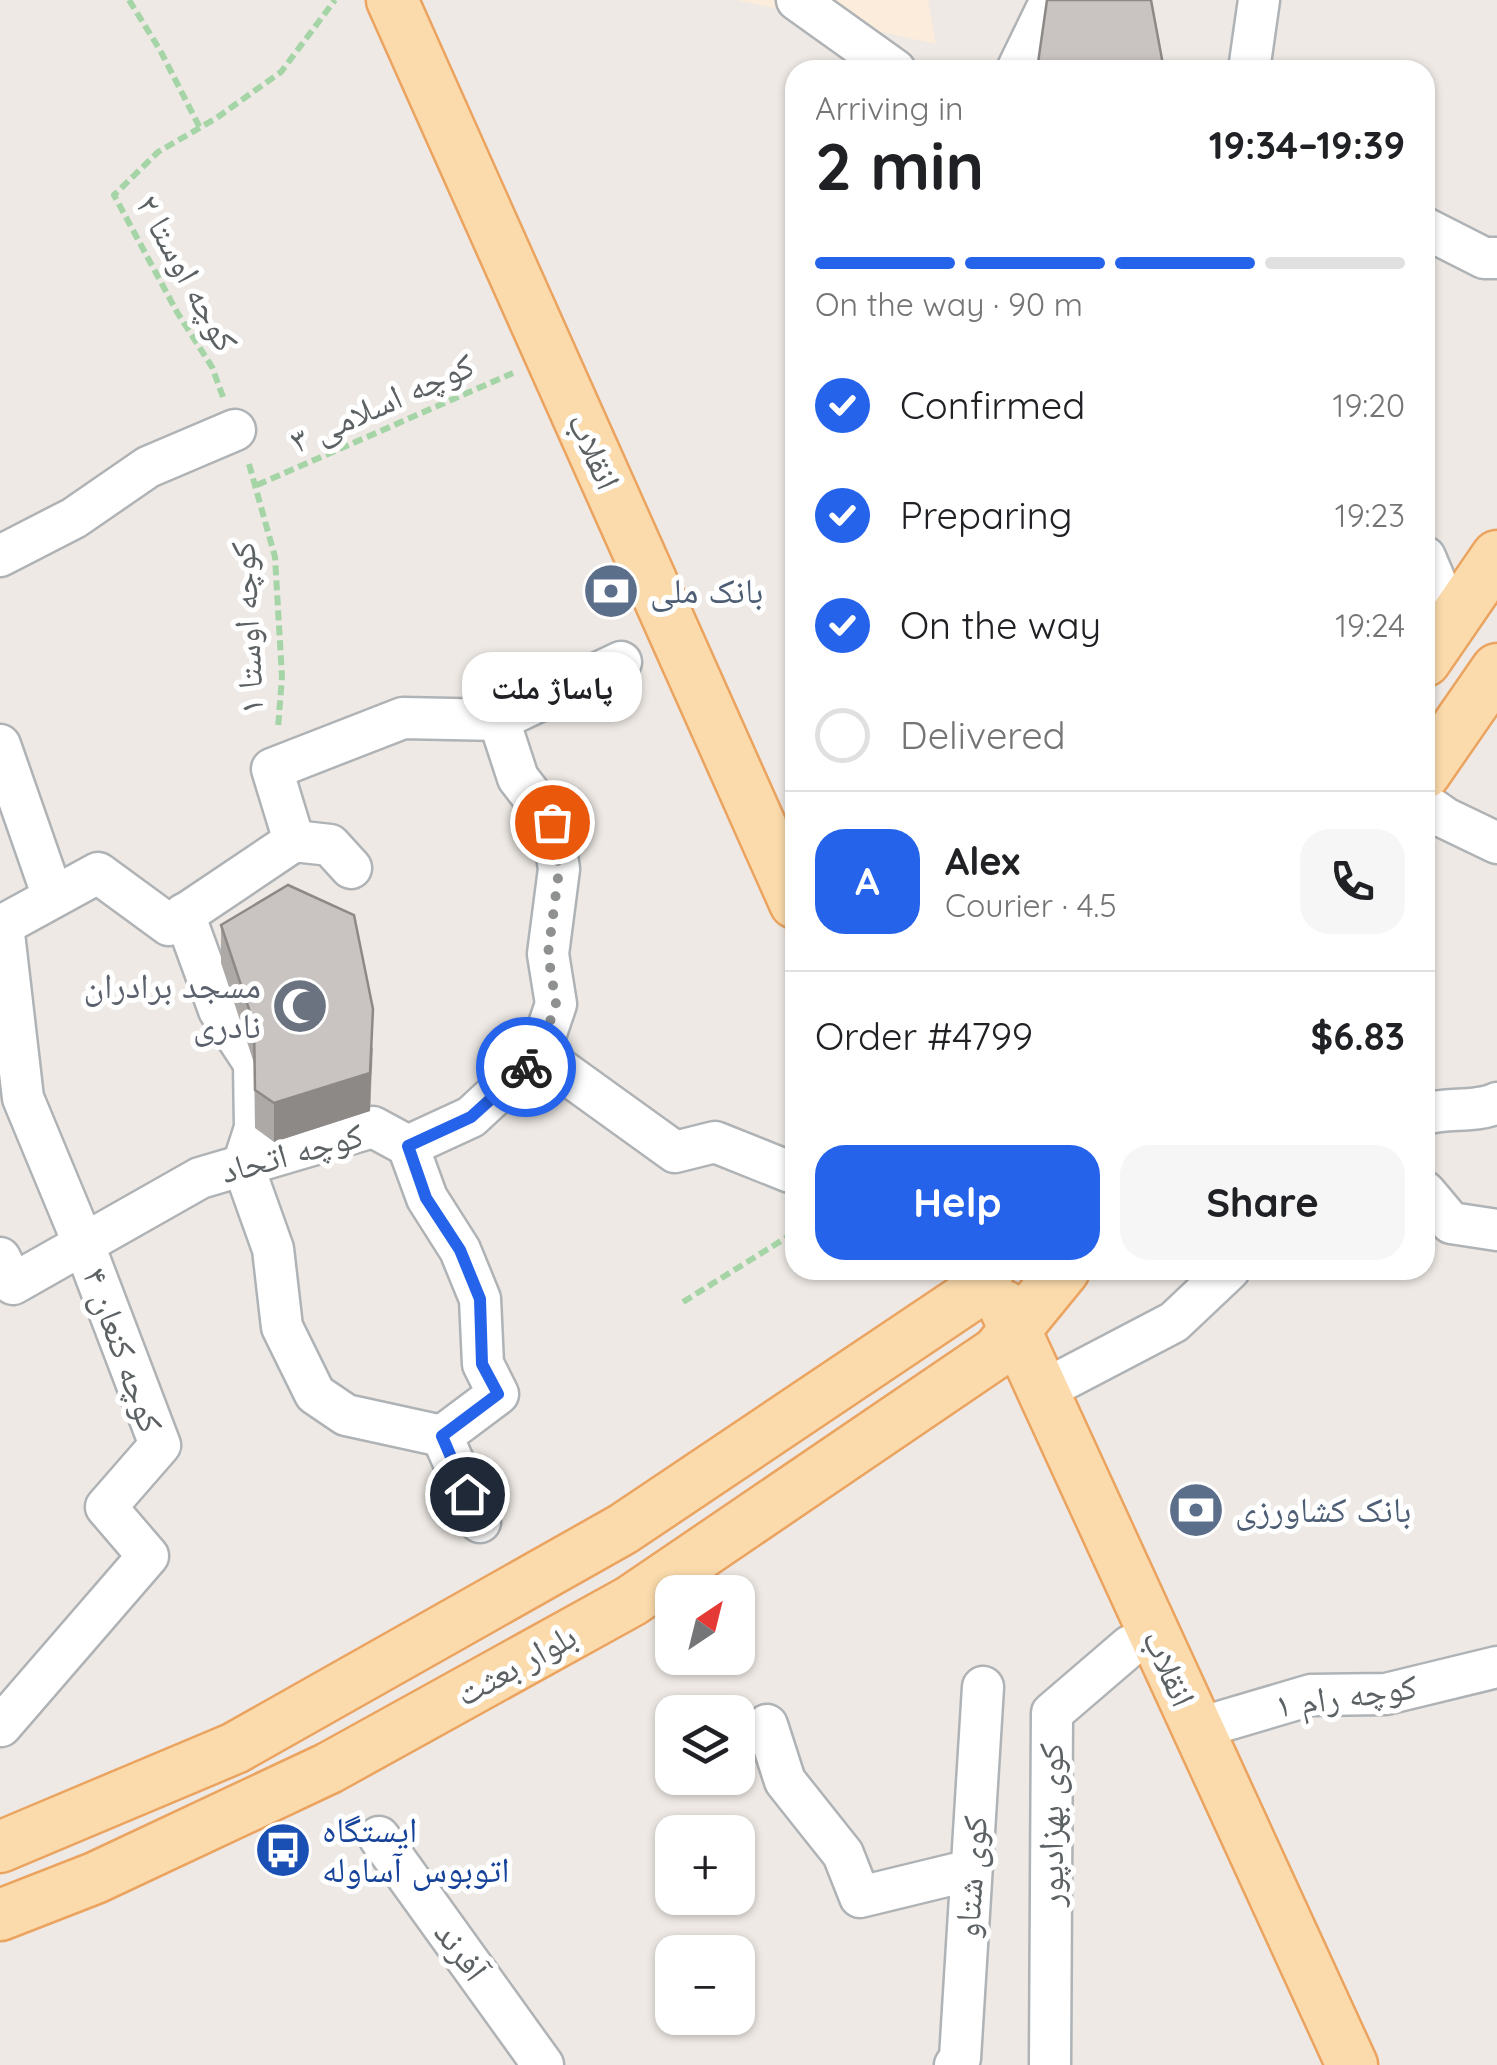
<!DOCTYPE html>
<meta charset="utf-8">
<style>
:root{--surface:#fff;--page:#f6f6f6;--text:#202124;--muted:#757577;--line:#e0e0e0;--accent:#2563eb}
body{margin:0;font-family:Quicksand,"Noto Naskh Arabic",sans-serif;background:var(--page);color:var(--text);height:100vh;display:flex;flex-direction:column;font-size:38px;white-space:nowrap}
*{box-sizing:border-box;margin:0}
p{font-size:32px;color:var(--muted)}
.icon{flex:none;width:55px;height:55px;fill:none;stroke:currentColor;stroke-width:2;stroke-linecap:round;stroke-linejoin:round}
.map{position:relative;flex:1;overflow:hidden}
.details{position:absolute;left:785px;top:60px;width:650px;height:1220px;display:flex;flex-direction:column;background:var(--surface);border-radius:30px;box-shadow:0 2px 8px #0004}
.details>*{flex:none}
.needle{width:65px;rotate:35deg}
.controls{position:absolute;left:655px;top:1575px;display:grid;gap:20px}
.controls a{display:grid;place-items:center;width:100px;height:100px;border-radius:20px;background:var(--surface);box-shadow:0 2px 8px #0004;font-size:50px}
.pin{position:absolute;display:grid;place-items:center;width:85px;height:85px;color:#fff;margin:-42px;border:5px solid #fff;border-radius:50%;box-shadow:0 2px 10px #0007}
.courier{position:absolute;display:grid;place-items:center;width:100px;height:100px;margin:-50px;border:8px solid #2563eb;border-radius:50%;background:#fff;color:#222;box-shadow:0 2px 12px #0007}
.bubble{position:absolute;height:70px;border-radius:30px;background:var(--surface);box-shadow:0 2px 8px #0004;font-size:32px;font-weight:700;line-height:70px;text-align:center}
.summary em{font-style:normal;font-weight:700}
.summary div{display:flex;flex-direction:column-reverse}
.summary{display:flex;align-items:center;justify-content:space-between;height:170px;padding:0 30px}
h1{font-size:65px;font-weight:700;line-height:75px}
.bar{display:grid;grid-template-columns:repeat(4,1fr);gap:15px 10px;align-content:center;height:120px;padding:0 30px}
.bar i{height:12px;border-radius:8px;background:var(--line)}
.bar .active{background:var(--accent)}
.bar p{grid-column:span 4}
.line{display:flex;align-items:center;gap:25px;padding:0 30px;border-top:2px solid var(--line)}
.line div{flex:1}
.round{display:grid;place-items:center;flex:none;width:105px;height:105px;border-radius:30px;background:var(--page)}
ol{padding:0 30px;list-style:none}
li{display:flex;align-items:center;gap:30px;height:110px}
li p{margin-inline-start:auto}
li .icon{padding:10px;border-radius:50%;background:var(--accent);color:#fff;stroke-width:4}
li:last-child{color:var(--muted)}
li i{width:55px;height:55px;border:5px solid var(--line);border-radius:50%}
.button{display:flex;gap:20px;margin-top:auto;padding:20px 30px}
.button a{flex:1;height:115px;border-radius:30px;background:var(--accent);color:#fff;font-size:40px;font-weight:700;line-height:115px;text-align:center}
.button a+a{background:var(--page);color:var(--text)}
.map>svg:first-child{display:block}
.commercial{fill:#fcecdb}
.lines{fill:none;stroke-linecap:round;stroke-linejoin:round}
.minor-casing{stroke:#afb3b6;stroke-width:45}
.major-casing{stroke:#eba360;stroke-width:55}
.path{stroke:#a5d5a6;stroke-width:6;stroke-dasharray:10 5;stroke-linecap:butt}
.minor{stroke:#fff;stroke-width:40}
.major{stroke:#fbdbac;stroke-width:50}
.wall{fill:#ada9a6}
.shaded-wall{fill:#8d8987}
.building{fill:#c9c4c1;stroke:#8d8987;stroke-width:2.5}
.done{stroke:#8f9191;stroke-width:10;stroke-dasharray:0 18}
.route{stroke:#2563eb;stroke-width:12}
.labels{text-anchor:middle;stroke-width:10;stroke-linejoin:round;paint-order:stroke}
.street-label{font-size:35px;fill:#5c6164;stroke:#fff}
.service-label{font-size:35px;fill:#4e5e75;stroke:#fff;text-anchor:start}
.worship-label{font-size:35px;fill:#5b616d;stroke:#fff;text-anchor:end}
.transit-label{font-size:35px;fill:#164399;stroke:#fff;text-anchor:start}
</style>
<div class="map">
<svg width="1497" height="2065" viewBox="0 0 1497 2065">
<rect width="100%" height="100%" fill="#eee9e4"/>
<polygon class="commercial" points="737,0 928,0 936,45 936,44"/>
<g class="lines">
<g class="minor-casing">
<g id="minor">
<polyline points="797,0 895,70"/>
<polyline points="1017,70 1051,0"/>
<polyline points="1249,70 1259,0"/>
<polyline points="1425,228 1484,258 1497,258"/>
<polyline points="0,556 74,518 148,467 235,430"/>
<polyline points="1425,557 1452,621"/>
<polyline points="499,720 518,778 552,822 559,869 548,954 556,1004 539,1054"/>
<polyline points="0,745 53,897"/>
<polyline points="1425,804 1445,818 1497,843"/>
<polyline points="294,841 330,845 351,868"/>
<polyline points="184,914 219,1010 254,1063 255,1128 243,1165 273,1249 282,1327 315,1394 346,1415 442,1436"/>
<path d="M1425 1114C1448 1107 1476 1113 1497 1103"/>
<polyline points="408,1146 427,1198 460,1250 480,1299 483,1364 498,1394 442,1436"/>
<polyline points="1425,1192 1451,1223 1497,1230"/>
<polyline points="0,1258 13,1284 200,1178 373,1127 408,1146 471,1117 539,1054 675,1152 715,1142 790,1172 795,1170"/>
<polyline points="1044,1390 1174,1322 1229,1270"/>
<polyline points="442,1436 480,1522"/>
<polyline points="767,1725 785,1781 843,1854 860,1897 971,1870"/>
<polyline points="1,1726 148,1556 106,1507 160,1445 84,1245 23,1098 3,925 98,873 169,925 294,841 272,769 403,718 499,720 621,662"/>
<polyline points="1196,1729 1311,1695 1386,1694 1497,1667"/>
<polyline points="379,1837 543,2065"/>
<polyline points="955,2065 960,2058 983,1687"/>
<polyline points="1050,2065 1052,1713 1130,1646 1155,1637"/>
</g>
</g>
<g class="major-casing">
<g id="major">
<polyline points="392,0 795,903"/>
<polyline points="1425,661 1497,556"/>
<polyline points="1425,773 1497,669"/>
<polyline points="1004,1306 1352,2065"/>
<polyline points="0,1847 235,1748 623,1529 970,1296 989,1270"/>
<polyline points="0,1915 95,1878 329,1768 631,1601 997,1352 1064,1270"/>
</g>
</g>
<g class="path">
<polyline points="129,0 160,50 200,128"/>
<polyline points="223,397 212,367 177,312 114,195 158,152 215,119 281,72 335,0"/>
<polyline points="249,464 275,557 282,677 278,728"/>
<polyline points="257,485 513,373"/>
<polyline points="683,1302 792,1234 795,1235"/>
</g>
<use href="#minor" class="minor"/>
<use href="#major" class="major"/>
</g>
<polygon class="wall" points="221,925 373,1048 370,1111 274,1142 255,1128 254,1063 221,963"/>
<polygon class="shaded-wall" points="373,1009 370,1111 274,1142 274,1103"/>
<g class="building">
<polygon points="1047,0 1151,0 1164,70 1037,70"/>
<polygon points="288,885 354,915 373,1009 370,1073 274,1103 255,1090 254,1024 221,925"/>
</g>
<g class="lines">
<polyline class="done" points="526,1067 539,1054 556,1004 548,954 559,870 552,822"/>
<polyline class="route" points="467,1494 442,1436 498,1394 482,1364 480,1299 460,1250 426,1198 408,1146 471,1117 526,1067"/>
</g>
<defs>
<g id="bank-disc" transform="scale(2.875)"><circle r="9.5" fill="#5c6f8a" stroke="#fff"/><path d="M-6-4H6V4H-6ZM0-2.3a2.3 2.3 0 1 0 0 4.6a2.3 2.3 0 1 0 0-4.6Z" fill="#fff"/></g>
<g id="mosque-disc" transform="scale(2.875)"><circle r="9.5" fill="#6b7280" stroke="#fff"/><path d="M3.5-4.9A6 6 0 1 0 3.5 4.9A5 5 0 1 1 3.5-4.9Z" fill="#fff"/></g>
<g id="bus-disc" transform="scale(2.875)"><circle r="9.5" fill="#1a4fb4" stroke="#fff"/><path d="M-5-6H5V4H4V6H2V4H-2V6H-4V4H-5ZM-3.5-4V0h7V-4ZM-3.5 1.2v1.5H-2V1.2ZM2 1.2v1.5H3.5V1.2Z" fill="#fff"/></g>
</defs>
<g fill-rule="evenodd">
<use href="#bank-disc" x="611" y="591"/>
<use href="#mosque-disc" x="300" y="1006"/>
<use href="#bank-disc" x="1196" y="1510"/>
<use href="#bus-disc" x="283" y="1850"/>
</g>
<g class="labels">
<g class="street-label">
<text transform="translate(187 273) rotate(61)" y="12">کوچه اوستا ۲</text>
<text transform="translate(382 403) rotate(-24)" y="12">کوچه اسلامی ۳</text>
<text transform="translate(594 451) rotate(66)" y="12">انقلاب</text>
<text transform="translate(247 628) rotate(-93)" y="12">کوچه اوستا ۱</text>
<text transform="translate(292 1153) rotate(-15)" y="12">کوچه اتحاد</text>
<text transform="translate(123 1350) rotate(70)" y="12">کوچه کنعان ۴</text>
<text transform="translate(516 1665) rotate(-29)" y="12">بلوار بعثت</text>
<text transform="translate(1169 1668) rotate(66)" y="12">انقلاب</text>
<text transform="translate(1346 1696) rotate(-8)" y="12">کوچه رام ۱</text>
<text transform="translate(1051 1825) rotate(-90)" y="12">کوی بهزادپور</text>
<text transform="translate(971 1877) rotate(-86)" y="12">کوی شتاو</text>
<text transform="translate(461 1951) rotate(54)" y="12">آفرند</text>
</g>
<g class="service-label">
<text x="650" y="603">بانک ملی</text>
<text x="1235" y="1522">بانک کشاورزی</text>
</g>
<g class="worship-label">
<text x="261" y="998">مسجد برادران<tspan x="261" dy="40">نادری</tspan></text>
</g>
<g class="transit-label">
<text x="322" y="1842">ایستگاه<tspan x="322" dy="40">اتوبوس آساوله</tspan></text>
</g>
</g>
</svg>
<div class="controls">
<a><svg class="needle" viewBox="-14 -14 28 28"><path d="M0-13l5 13h-10z" fill="#e53935"/><path d="M0 13l5-13h-10z" fill="#757577"/></svg></a>
<a><svg class="icon" aria-label="layers" viewBox="0 0 24 24"><path d="M12 4l9 5-9 5-9-5zM3 14l9 5 9-5"/></svg></a>
<a>+</a>
<a>−</a>
</div>
<div class="pin" style="left:552px;top:822px;background:#ea580c"><svg class="icon" aria-label="bag" viewBox="0 0 24 24"><path d="M5 8h14l-1 12H6zM9 8a3 3 0 0 1 6 0"/></svg></div>
<div class="pin" style="left:467px;top:1494px;background:#1f2937"><svg class="icon" aria-label="home" viewBox="0 0 24 24"><path d="M3 11l9-7 9 7M6 9v11h12V9"/></svg></div>
<div class="courier" style="left:526px;top:1067px"><svg class="icon" aria-label="bike" viewBox="0 0 24 24"><circle cx="6" cy="16" r="4"/><circle cx="18" cy="16" r="4"/><path d="M6 16l4-8h5l3 8M10 8l3 8H6M13 5h3"/></svg></div>
<div class="bubble" style="left:462px;top:652px;width:180px">پاساژ ملت</div>
<section class="details">
<div class="summary"><div><h1>2 min</h1><p>Arriving in</p></div><em>19:34–19:39</em></div>
<div class="bar"><i class="active"></i><i class="active"></i><i class="active"></i><i></i><p>On the way · 90 m</p></div>
<ol>
<li><svg class="icon" aria-label="check" viewBox="0 0 24 24"><path d="M5 12l5 5 9-10"/></svg>Confirmed<p>19:20</p></li>
<li><svg class="icon" aria-label="check" viewBox="0 0 24 24"><path d="M5 12l5 5 9-10"/></svg>Preparing<p>19:23</p></li>
<li><svg class="icon" aria-label="check" viewBox="0 0 24 24"><path d="M5 12l5 5 9-10"/></svg>On the way<p>19:24</p></li>
<li><i></i>Delivered</li>
</ol>
<div class="line" style="height:180px"><b class="round" style="background:var(--accent);color:#fff">A</b><div><b>Alex</b><p>Courier · 4.5</p></div><a class="round"><svg class="icon" aria-label="phone" viewBox="0 0 24 24"><path d="M5 4h4l2 5-3 2q2 4 5 5l2-3 5 2v4C11 20 4 13 5 4z"/></svg></a></div>
<div class="line" style="height:130px"><div>Order #4799</div><b>$6.83</b></div>
<div class="button"><a>Help</a><a>Share</a></div>
</section>
</div>
